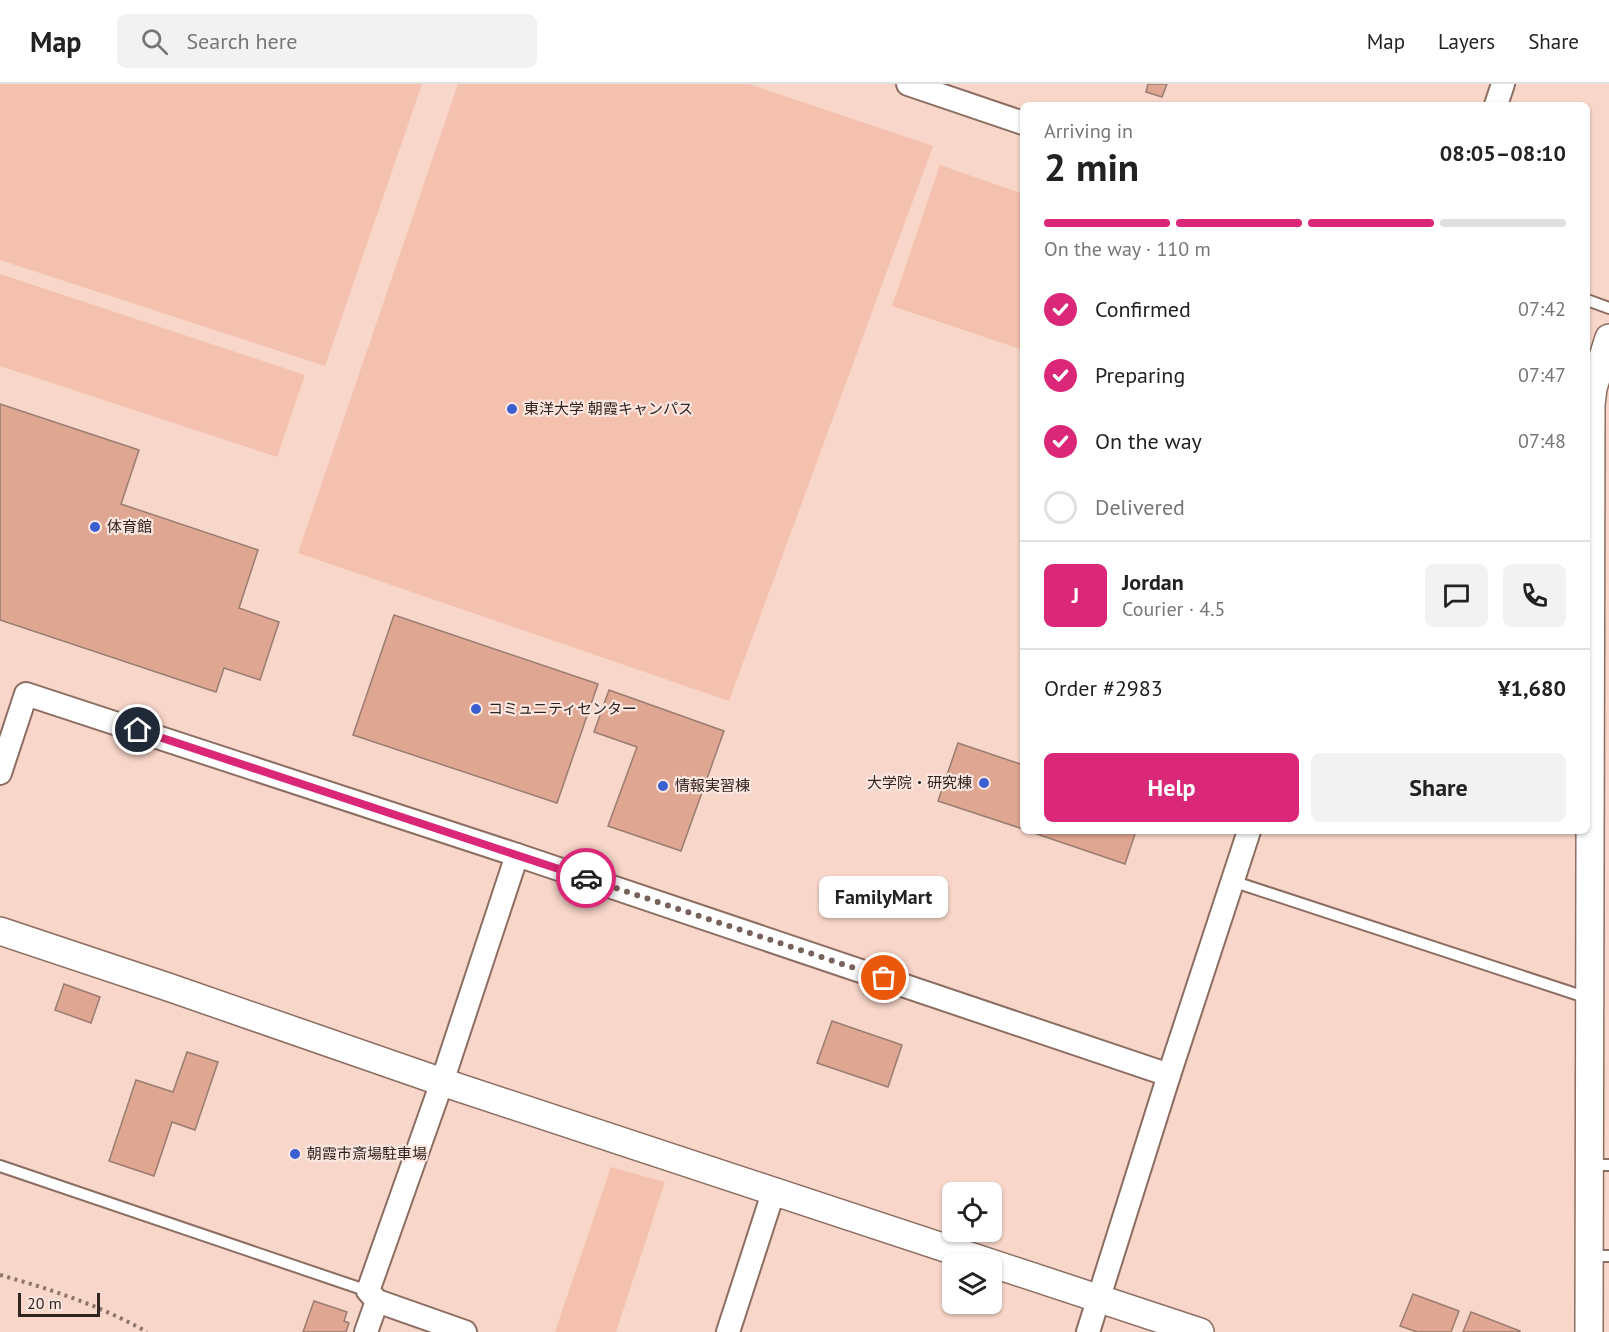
<!DOCTYPE html>
<meta charset="utf-8">
<style>
:root{--surface:#fff;--page:#f2f2f2;--text:#222;--muted:#767676;--line:#e0e0e0;--accent:#db2777}
body{margin:0;font-family:"PT Sans","Noto Sans JP",sans-serif;background:var(--page);color:var(--text);height:100vh;display:flex;flex-direction:column;font-size:22px;white-space:nowrap}
*{box-sizing:border-box;margin:0}
p{font-size:20px;color:var(--muted)}
.icon{flex:none;width:33px;height:33px;fill:none;stroke:currentColor;stroke-width:2;stroke-linecap:round;stroke-linejoin:round}
.map{position:relative;flex:1;overflow:hidden}
.side{position:absolute;left:1020px;top:18px;width:570px;height:732px;display:flex;flex-direction:column;background:var(--surface);border-radius:9px;box-shadow:0 2px 4px #0004}
.side>*{flex:none}
.tools{position:absolute;left:942px;top:1098px;display:grid;gap:12px}
.tools a{display:grid;place-items:center;width:60px;height:60px;border-radius:9px;background:var(--surface);box-shadow:0 2px 4px #0004;font-size:30px}
.scale{position:absolute;left:18px;bottom:15px;width:82px;box-sizing:border-box;padding-left:6px;border:3px solid #312420;border-top:0;font-size:16px;line-height:21px;white-space:nowrap;color:#312420;-webkit-text-stroke:4px #fbe6df;paint-order:stroke}
.pin{position:absolute;display:grid;place-items:center;width:51px;height:51px;color:#fff;margin:-26px;border:3px solid #fff;border-radius:50%;box-shadow:0 2px 6px #0007}
.courier{position:absolute;display:grid;place-items:center;width:60px;height:60px;margin:-30px;border:4px solid #db2777;border-radius:50%;background:#fff;color:#222;box-shadow:0 2px 8px #0007}
.bubble{position:absolute;height:42px;border-radius:9px;background:var(--surface);box-shadow:0 2px 4px #0004;font-size:20px;font-weight:700;line-height:42px;text-align:center}
.summary em{font-style:normal;font-weight:700}
.summary div{display:flex;flex-direction:column-reverse}
.summary{display:flex;align-items:center;justify-content:space-between;height:102px;padding:0 24px}
h1{font-size:39px;font-weight:700;line-height:45px}
.bar{display:grid;grid-template-columns:repeat(4,1fr);gap:9px 6px;align-content:center;height:72px;padding:0 24px}
.bar i{height:8px;border-radius:4px;background:var(--line)}
.bar .on{background:var(--accent)}
.bar p{grid-column:span 4}
.line{display:flex;align-items:center;gap:15px;padding:0 24px;border-top:2px solid var(--line)}
.line div{flex:1}
.round{display:grid;place-items:center;flex:none;width:63px;height:63px;border-radius:9px;background:var(--page)}
ol{padding:0 24px;list-style:none}
li{display:flex;align-items:center;gap:18px;height:66px}
li p{margin-inline-start:auto}
li .icon{padding:6px;border-radius:50%;background:var(--accent);color:#fff;stroke-width:4}
li:last-child{color:var(--muted)}
li i{width:33px;height:33px;border:3px solid var(--line);border-radius:50%}
.primary-button{display:flex;gap:12px;margin-top:auto;padding:12px 24px}
.primary-button a{flex:1;height:69px;border-radius:9px;background:var(--accent);color:#fff;font-size:24px;font-weight:700;line-height:69px;text-align:center}
.primary-button a+a{background:var(--page);color:var(--text)}
header{display:flex;align-items:center;gap:36px;box-sizing:border-box;height:84px;padding:0 30px;background:var(--surface);border-bottom:2px solid var(--line)}
header strong{font-size:28px}
nav{display:flex;gap:33px;margin-inline-start:auto;font-size:21px}
.search{width:420px;height:54px;background:var(--page);display:flex;align-items:center;gap:15px;box-sizing:border-box;padding:0 21px;border-radius:9px;color:var(--muted);font-size:22px}
.map>svg:first-child{display:block}
.green{fill:#f4c1ae}
.building{fill:#dfa691;stroke:#9a7c70;stroke-width:1.5}
.lines{fill:none;stroke-linecap:round;stroke-linejoin:round}
.service-casing{stroke:#8b6d61;stroke-width:14}
.minor-casing{stroke:#8b6d61;stroke-width:26}
.tertiary-casing{stroke:#8b6d61;stroke-width:30}
.path{stroke:#8b746c;stroke-width:4;stroke-dasharray:3 4.5;stroke-linecap:butt}
.service{stroke:#fff;stroke-width:10}
.minor{stroke:#fff;stroke-width:22}
.tertiary{stroke:#fff;stroke-width:27}
.done{stroke:#77625b;stroke-width:6;stroke-dasharray:0 10.8}
.route{stroke:#db2777;stroke-width:8}
.poi-dot{fill:#3b5fd0;stroke:#fbe6df;stroke-width:2}
.labels{text-anchor:middle;stroke-width:4.5;stroke-linejoin:round;paint-order:stroke}
.poi-label{font-size:15px;fill:#312420;stroke:#fbe6df;text-anchor:start}
</style>
<header>
<strong>Map</strong>
<div class="search"><svg class="icon" aria-label="search" viewBox="0 0 24 24"><circle cx="10" cy="10" r="6"/><path d="M15 15l6 6"/></svg>Search here</div>
<nav><a>Map</a><a>Layers</a><a>Share</a></nav>
</header>
<div class="map">
<svg width="1609" height="1248" viewBox="0 0 1609 1248">
<rect width="100%" height="100%" fill="#f8d6c9"/>
<g class="green">
<polygon points="0,0 422,0 325,282 0,176"/>
<polygon points="458,0 749,0 933,62 729,617 298,469"/>
<polygon points="940,81 1023,110 1023,266 892,222"/>
<polygon points="0,190 305,291 277,373 0,282"/>
<polygon points="611,1083 665,1098 616,1248 555,1248"/>
</g>
<g class="building">
<polygon points="1148,0 1167,0 1162,13 1146,8"/>
<polygon points="0,320 139,366 121,420 258,466 239,524 279,538 260,596 224,584 216,608 0,536"/>
<polygon points="394,531 598,600 557,719 353,651"/>
<polygon points="609,606 724,647 681,767 608,742 637,663 594,648"/>
<polygon points="958,659 1023,681 1023,745 938,717"/>
<polygon points="1028,747 1136,747 1125,780"/>
<polygon points="64,900 100,913 91,939 55,926"/>
<polygon points="832,937 902,961 888,1003 817,979"/>
<polygon points="187,968 218,978 195,1046 172,1038 154,1092 109,1077 136,996 173,1008"/>
<polygon points="1413,1210 1459,1227 1451,1248 1417,1248 1400,1242"/>
<polygon points="314,1217 347,1228 344,1237 349,1239 346,1248 303,1248"/>
<polygon points="1471,1228 1520,1247 1520,1248 1463,1248"/>
</g>
<g class="lines">
<g class="service-casing">
<g id="service">
<polyline points="1587,216 1609,224"/>
<polyline points="1232,797 1588,914"/>
<polyline points="1590,1081 1609,1081"/>
<polyline points="0,1082 368,1207"/>
<polyline points="1589,1172 1609,1172"/>
</g>
</g>
<g class="minor-casing">
<g id="minor">
<polyline points="908,0 1023,39"/>
<polyline points="1496,21 1503,0"/>
<polyline points="0,689 26,610 517,771 1169,991"/>
<polyline points="366,1248 377,1217"/>
<polyline points="465,1248 377,1217 368,1207 442,998 517,771"/>
<polyline points="728,1248 774,1106"/>
<polyline points="1088,1248 1169,991 1249,747"/>
</g>
</g>
<g class="tertiary-casing">
<g id="tertiary">
<polyline points="0,847 168,903 442,998 1200,1248"/>
<polyline points="1589,1248 1591,321 1593,304 1609,254"/>
</g>
</g>
<path class="path" d="M0 1191C51 1205 101 1222 147 1248"/>
<use href="#service" class="service"/>
<use href="#minor" class="minor"/>
<use href="#tertiary" class="tertiary"/>
</g>
<g class="lines">
<polyline class="done" points="586,794 884,894"/>
<polyline class="route" points="138,646 586,794"/>
</g>
<g class="poi-dot">
<circle cx="512" cy="325" r="6"/>
<circle cx="95" cy="443" r="6"/>
<circle cx="476" cy="625" r="6"/>
<circle cx="984" cy="699" r="6"/>
<circle cx="663" cy="702" r="6"/>
<circle cx="295" cy="1070" r="6"/>
</g>
<g class="labels">
<g class="poi-label">
<text x="524" y="330">東洋大学 朝霞キャンパス</text>
<text x="107" y="448">体育館</text>
<text x="488" y="630">コミュニティセンター</text>
<text x="972" y="704" text-anchor="end">大学院・研究棟</text>
<text x="675" y="707">情報実習棟</text>
<text x="307" y="1075">朝霞市斎場駐車場</text>
</g>
</g>
</svg>
<div class="tools">
<a><svg class="icon" aria-label="locate" viewBox="0 0 24 24"><circle cx="12" cy="12" r="6"/><path d="M12 2v4M12 18v4M2 12h4M18 12h4"/></svg></a>
<a><svg class="icon" aria-label="layers" viewBox="0 0 24 24"><path d="M12 4l9 5-9 5-9-5zM3 14l9 5 9-5"/></svg></a>
</div>
<div class="scale">20 m</div>
<div class="pin" style="left:884px;top:894px;background:#ea580c"><svg class="icon" aria-label="bag" viewBox="0 0 24 24"><path d="M5 8h14l-1 12H6zM9 8a3 3 0 0 1 6 0"/></svg></div>
<div class="pin" style="left:138px;top:646px;background:#1f2937"><svg class="icon" aria-label="home" viewBox="0 0 24 24"><path d="M3 11l9-7 9 7M6 9v11h12V9"/></svg></div>
<div class="courier" style="left:586px;top:794px"><svg class="icon" aria-label="car" viewBox="0 0 24 24"><path d="M5 17H2v-5l4-1 3-4h7l3 4 3 1v5h-3M9 17h6M6 11h13"/><circle cx="7" cy="17" r="2"/><circle cx="17" cy="17" r="2"/></svg></div>
<div class="bubble" style="left:819px;top:792px;width:129px">FamilyMart</div>
<section class="side">
<div class="summary"><div><h1>2 min</h1><p>Arriving in</p></div><em>08:05–08:10</em></div>
<div class="bar"><i class="on"></i><i class="on"></i><i class="on"></i><i></i><p>On the way · 110 m</p></div>
<ol>
<li><svg class="icon" aria-label="check" viewBox="0 0 24 24"><path d="M5 12l5 5 9-10"/></svg>Confirmed<p>07:42</p></li>
<li><svg class="icon" aria-label="check" viewBox="0 0 24 24"><path d="M5 12l5 5 9-10"/></svg>Preparing<p>07:47</p></li>
<li><svg class="icon" aria-label="check" viewBox="0 0 24 24"><path d="M5 12l5 5 9-10"/></svg>On the way<p>07:48</p></li>
<li><i></i>Delivered</li>
</ol>
<div class="line" style="height:108px"><b class="round" style="background:var(--accent);color:#fff">J</b><div><b>Jordan</b><p>Courier · 4.5</p></div><a class="round"><svg class="icon" aria-label="chat" viewBox="0 0 24 24"><path d="M4 5h16v11H9l-5 4z"/></svg></a><a class="round"><svg class="icon" aria-label="phone" viewBox="0 0 24 24"><path d="M5 4h4l2 5-3 2q2 4 5 5l2-3 5 2v4C11 20 4 13 5 4z"/></svg></a></div>
<div class="line" style="height:78px"><div>Order #2983</div><b>¥1,680</b></div>
<div class="primary-button"><a>Help</a><a>Share</a></div>
</section>
</div>
